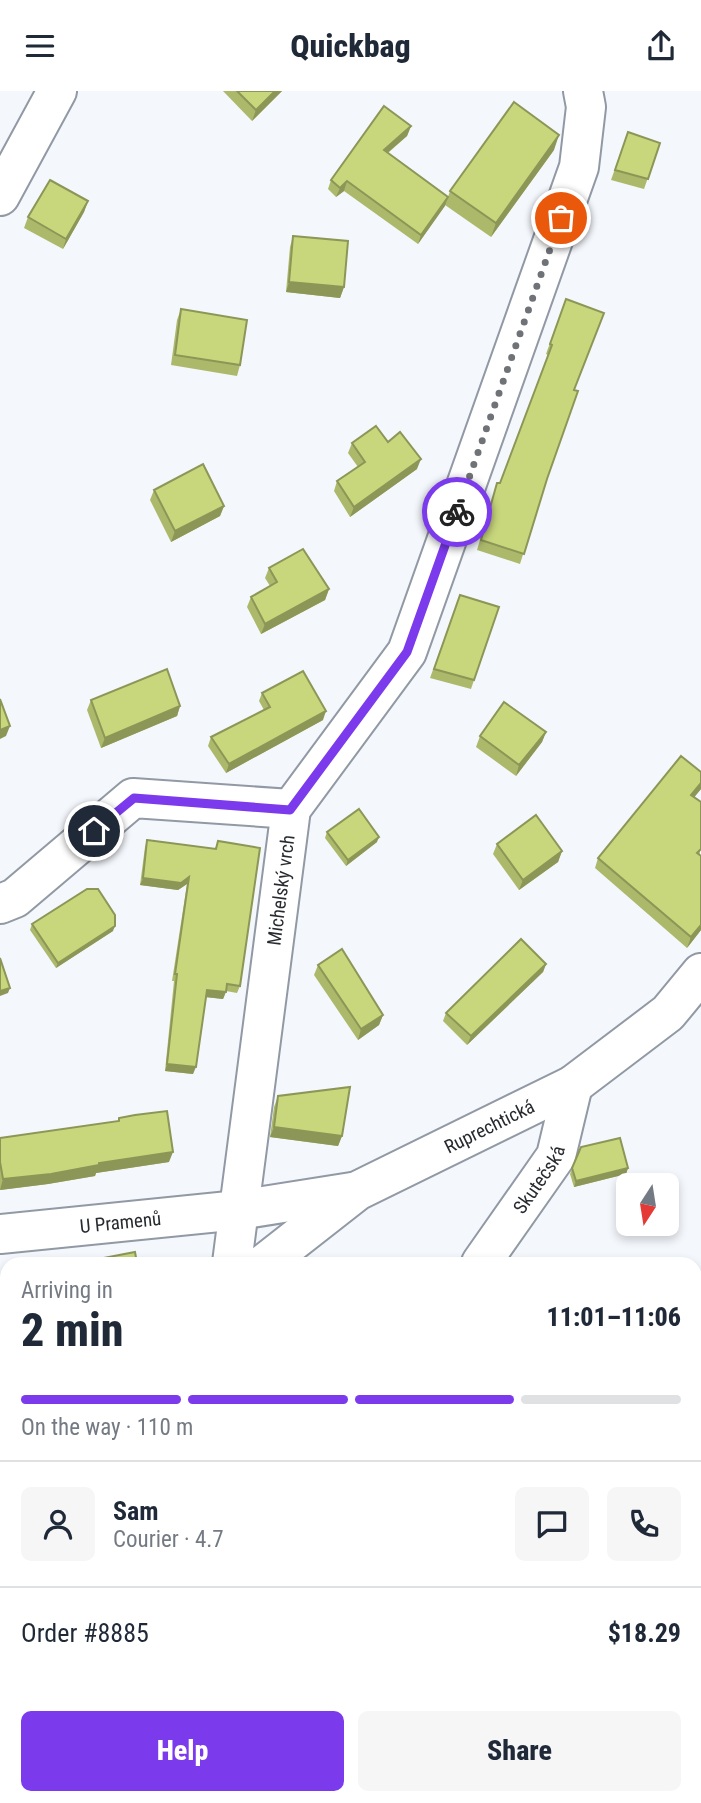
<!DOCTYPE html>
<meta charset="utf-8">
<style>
:root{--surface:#fff;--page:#f6f6f7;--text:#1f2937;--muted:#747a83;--line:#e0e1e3;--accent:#7c3aed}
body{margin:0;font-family:"Roboto Condensed",sans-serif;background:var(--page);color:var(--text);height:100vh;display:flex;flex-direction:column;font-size:26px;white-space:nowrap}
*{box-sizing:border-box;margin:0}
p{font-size:23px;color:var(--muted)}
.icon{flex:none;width:38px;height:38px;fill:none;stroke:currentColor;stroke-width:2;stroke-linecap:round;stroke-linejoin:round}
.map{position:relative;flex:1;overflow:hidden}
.details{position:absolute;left:0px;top:1166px;width:702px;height:548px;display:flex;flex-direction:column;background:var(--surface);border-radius:21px 21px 0 0;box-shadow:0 4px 10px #0003}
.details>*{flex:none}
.needle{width:46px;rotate:192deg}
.fabs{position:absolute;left:616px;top:1082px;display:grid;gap:14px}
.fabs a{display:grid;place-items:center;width:63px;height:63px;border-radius:10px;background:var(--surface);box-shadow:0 4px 10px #0003;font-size:35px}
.pin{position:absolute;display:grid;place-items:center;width:60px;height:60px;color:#fff;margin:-30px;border:4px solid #fff;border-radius:50%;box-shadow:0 2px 7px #0007}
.courier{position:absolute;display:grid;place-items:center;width:70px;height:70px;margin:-35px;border:5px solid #7c3aed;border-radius:50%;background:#fff;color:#222;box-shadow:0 2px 9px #0007}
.summary em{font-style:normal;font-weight:800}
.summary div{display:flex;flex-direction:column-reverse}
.summary{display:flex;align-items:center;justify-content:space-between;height:119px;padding:0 21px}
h1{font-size:46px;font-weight:800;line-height:52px}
.bar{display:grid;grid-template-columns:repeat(4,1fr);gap:10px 7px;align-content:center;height:84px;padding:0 21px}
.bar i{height:9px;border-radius:5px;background:var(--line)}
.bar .current{background:var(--accent)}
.bar p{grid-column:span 4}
.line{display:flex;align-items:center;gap:18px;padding:0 21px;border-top:2px solid var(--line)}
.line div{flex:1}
.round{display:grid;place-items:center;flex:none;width:74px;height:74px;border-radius:10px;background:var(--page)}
.action{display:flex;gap:14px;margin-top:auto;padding:14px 21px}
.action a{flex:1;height:80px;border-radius:10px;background:var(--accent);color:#fff;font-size:28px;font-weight:800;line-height:80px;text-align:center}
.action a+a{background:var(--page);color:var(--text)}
header{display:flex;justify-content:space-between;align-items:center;height:91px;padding:0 21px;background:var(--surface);font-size:32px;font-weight:800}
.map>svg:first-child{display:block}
.green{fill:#cee2fd}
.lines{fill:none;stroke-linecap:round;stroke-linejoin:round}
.minor-casing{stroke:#9199a5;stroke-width:42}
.minor{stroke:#fff;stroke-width:38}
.wall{fill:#acb96b}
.shaded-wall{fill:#8c9657}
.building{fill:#c8d77c;stroke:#8c9657;stroke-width:2}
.done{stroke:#6f7277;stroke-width:7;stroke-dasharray:0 12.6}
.route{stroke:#7c3aed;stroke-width:9}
.labels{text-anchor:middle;stroke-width:6;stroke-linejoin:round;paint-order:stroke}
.street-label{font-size:19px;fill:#272b2f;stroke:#fff}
</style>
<header><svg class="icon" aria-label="menu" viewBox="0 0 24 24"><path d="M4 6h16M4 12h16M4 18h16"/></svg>Quickbag<svg class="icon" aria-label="share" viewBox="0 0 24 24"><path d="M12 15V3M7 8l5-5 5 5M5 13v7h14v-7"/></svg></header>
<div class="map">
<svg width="701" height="1712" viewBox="0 0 701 1712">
<rect width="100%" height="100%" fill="#f4f7fc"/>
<polygon class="green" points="695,1617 701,1617 701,1712 569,1712 568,1706 695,1706"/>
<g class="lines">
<g class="minor-casing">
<g id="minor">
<polyline points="0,105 57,0"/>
<polyline points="0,813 15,807 133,707 291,718"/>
<path id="s1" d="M0 1143 239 1119 352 1101"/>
<path id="s2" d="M232 1172 291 718 407 561 579 76 586 16 583 0"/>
<path id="s3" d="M265 1172 357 1100 573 994 668 922 701 882"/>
<path id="s4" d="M481 1172 556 1065 573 994"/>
<polyline points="695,1517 701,1516"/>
<polyline points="0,1538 7,1540"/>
<polyline points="288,1706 289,1712"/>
</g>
</g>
<use href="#minor" class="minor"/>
</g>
<g class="wall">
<polygon points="223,0 282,0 252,30"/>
<polygon points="411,35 407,45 388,62 448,106 450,100 554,59 491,146 445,114 418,153 344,100 336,106 328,98 331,89"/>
<polygon points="628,41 660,52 644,98 611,89"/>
<polygon points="88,110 84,121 63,158 24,137 28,126"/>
<polygon points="293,145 344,196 340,207 286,201 290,156"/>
<polygon points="566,208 575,299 520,473 477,459 494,402 497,392 500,392 548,264 546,263"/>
<polygon points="181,218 240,274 237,285 171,274 177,229"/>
<polygon points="388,351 417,378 350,426 334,400 337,390 358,376 348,362 352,352"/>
<polygon points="154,399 224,415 220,425 171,451 150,409"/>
<polygon points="269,477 329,498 325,509 261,543 247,516 251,506 270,495 265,487"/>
<polygon points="460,504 499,516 471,598 430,587"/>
<polygon points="262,602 323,629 226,682 208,655 211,646 264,619 259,610"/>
<polygon points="91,609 180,615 177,625 101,657 87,619"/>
<polygon points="546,641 542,651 516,685 476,656 480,645"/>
<polygon points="701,681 701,698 694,706 700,764 701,839 687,857 595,777 598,767"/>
<polygon points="327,741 377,751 346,775 325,747"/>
<polygon points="147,749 215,758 218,750 240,895 237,902 226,900 223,908 206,906 193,983 165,980 174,890 172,890 187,793 178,799 140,794 145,756"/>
<polygon points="497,753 562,760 558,771 519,799 493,763"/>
<polygon points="32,833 113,840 56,877 30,839"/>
<polygon points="546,873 543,881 467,954 443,930 446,922"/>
<polygon points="318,874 383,924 379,934 358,949 314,884"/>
<polygon points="278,1005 342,1045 338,1055 270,1046 274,1016"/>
<polygon points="119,1027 169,1071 96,1082 95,1085 48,1093 0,1099 0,1047 118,1030"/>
<polygon points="581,1056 628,1077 626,1083 574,1096 570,1083"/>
<polygon points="701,1269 701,1468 695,1469 695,1407 701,1406 695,1353 695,1270"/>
<polygon points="71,1706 249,1706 250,1712 72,1712"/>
<polygon points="439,1706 551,1706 500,1712 439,1712"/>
</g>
<g class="shaded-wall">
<polygon points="275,0 282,0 252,30 256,19"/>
<polygon points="411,35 407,45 380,68 384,59"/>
<polygon points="559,44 554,59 491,146 496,132"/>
<polygon points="347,90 344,100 336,106 340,97"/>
<polygon points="448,106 445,115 418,153 421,144"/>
<polygon points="88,110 84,121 63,158 66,148"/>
<polygon points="289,191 344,196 340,207 286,201"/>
<polygon points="421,368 417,378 350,426 354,416"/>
<polygon points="224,415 220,425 171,451 175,440"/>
<polygon points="329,498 325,509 261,543 265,533"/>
<polygon points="180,615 177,625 101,657 105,647"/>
<polygon points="326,620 323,629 226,682 229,673"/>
<polygon points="10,635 6,645 0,648 0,639"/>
<polygon points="546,641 542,651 516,685 519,674"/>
<polygon points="701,692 701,698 688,714 691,704"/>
<polygon points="379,746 377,751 346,775 348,769"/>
<polygon points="562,760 558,771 519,799 523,789"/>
<polygon points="189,786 187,793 178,799 140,794 143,787"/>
<polygon points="701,834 701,839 687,857 691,846"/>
<polygon points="115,835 113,840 56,877 58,872"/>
<polygon points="546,873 543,881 467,954 471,945"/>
<polygon points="10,897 8,902 0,905 0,900"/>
<polygon points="207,899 226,901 223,908 205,906"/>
<polygon points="383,924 379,934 358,949 361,938"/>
<polygon points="167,973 196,976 193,983 165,980"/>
<polygon points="274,1036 342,1045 338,1055 270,1046"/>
<polygon points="173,1061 169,1071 96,1082 95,1085 48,1093 0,1099 3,1088 99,1072"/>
<polygon points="628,1077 626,1083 574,1096 576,1090"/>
<rect x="0" y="1435" width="7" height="10"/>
<polygon points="701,1459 701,1468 695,1469 695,1460"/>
<polygon points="158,1706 176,1706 174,1712 109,1712"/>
<polygon points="495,1706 551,1706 493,1712"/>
</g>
<g class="building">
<polygon points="237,0 275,0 256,19"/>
<polygon points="514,11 559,44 496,132 450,100"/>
<polygon points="384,15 411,35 384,59 448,106 421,144 347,90 340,97 331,89"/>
<polygon points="628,41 660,52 648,88 615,79"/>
<polygon points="50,89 88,110 66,148 28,126"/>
<polygon points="293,145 348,150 344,196 289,191"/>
<polygon points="566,208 604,222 574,299 578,300 547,388 524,463 481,449 497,392 500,392 552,254 550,253"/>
<polygon points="181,218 247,229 240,274 175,264"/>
<polygon points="376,335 388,351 400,341 421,368 354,416 337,390 365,371 352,352"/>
<polygon points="203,373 224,415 175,440 154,399"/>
<polygon points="303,458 329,498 265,533 251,506 277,491 269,477"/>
<polygon points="460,504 499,516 474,589 434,578"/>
<polygon points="167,578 180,615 105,647 91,609"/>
<polygon points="303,580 326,620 229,673 211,646 270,616 262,602"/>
<polygon points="0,608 10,635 0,639"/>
<polygon points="504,611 546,641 519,674 480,645"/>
<polygon points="681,665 701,681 701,692 691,704 701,711 701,758 697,762 701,765 701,834 691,846 598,767"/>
<polygon points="359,718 379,746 348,769 327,741"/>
<polygon points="536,724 562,760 523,789 497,753"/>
<polygon points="147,749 216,758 218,750 260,757 240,895 227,893 226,901 207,899 196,976 167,973 177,883 175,883 189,786 181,792 143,787"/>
<polygon points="87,798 98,798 115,824 115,835 58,872 32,833"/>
<polygon points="521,848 546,873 471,945 446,922"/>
<polygon points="342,858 383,924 361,938 318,874"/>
<polygon points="0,867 10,897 0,900"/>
<polygon points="350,996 342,1045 274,1036 278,1005"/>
<polygon points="167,1020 173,1061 99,1072 99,1074 51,1083 3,1088 0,1071 0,1047 119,1030 119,1027 135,1024"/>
<polygon points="620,1047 628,1077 576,1090 572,1077 581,1056"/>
<polygon points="135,1161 137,1172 93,1172 93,1169"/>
<polygon points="701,1269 701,1370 695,1316 695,1270"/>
<polygon points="0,1342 7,1343 7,1435 0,1435"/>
<polygon points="701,1406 701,1459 695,1460 695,1407"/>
<polygon points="78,1706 158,1706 109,1712 78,1712"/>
<polygon points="177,1706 249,1706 250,1712 179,1712"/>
<polygon points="446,1706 500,1706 500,1712 447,1712"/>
</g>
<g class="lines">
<polyline class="done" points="457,421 561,127"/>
<polyline class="route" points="94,740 134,707 290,719 407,561 457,421"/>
</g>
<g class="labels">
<g class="street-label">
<text dy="7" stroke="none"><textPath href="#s2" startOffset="376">Michelský vrch</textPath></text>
<text dy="7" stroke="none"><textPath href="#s3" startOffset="264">Ruprechtická</textPath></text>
<text dy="7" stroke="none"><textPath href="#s4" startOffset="102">Skutečská</textPath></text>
<text dy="7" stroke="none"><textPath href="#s1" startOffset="121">U Pramenů</textPath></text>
</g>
</g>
</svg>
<div class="fabs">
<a><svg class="needle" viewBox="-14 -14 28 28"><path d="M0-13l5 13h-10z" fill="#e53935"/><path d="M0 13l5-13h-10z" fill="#747a83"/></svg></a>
</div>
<div class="pin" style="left:561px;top:127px;background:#ea580c"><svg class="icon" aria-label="bag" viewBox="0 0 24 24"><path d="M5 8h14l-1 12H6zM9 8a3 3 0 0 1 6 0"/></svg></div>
<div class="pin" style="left:94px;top:740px;background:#1f2937"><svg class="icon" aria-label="home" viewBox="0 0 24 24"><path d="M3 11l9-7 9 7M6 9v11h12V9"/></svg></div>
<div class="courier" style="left:457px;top:421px"><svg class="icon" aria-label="bike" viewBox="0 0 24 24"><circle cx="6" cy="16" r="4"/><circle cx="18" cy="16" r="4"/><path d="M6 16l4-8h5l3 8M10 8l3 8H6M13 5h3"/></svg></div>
<section class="details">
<div class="summary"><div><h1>2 min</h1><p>Arriving in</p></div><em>11:01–11:06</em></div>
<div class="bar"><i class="current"></i><i class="current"></i><i class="current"></i><i></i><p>On the way · 110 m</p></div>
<div class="line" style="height:126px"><a class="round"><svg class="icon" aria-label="person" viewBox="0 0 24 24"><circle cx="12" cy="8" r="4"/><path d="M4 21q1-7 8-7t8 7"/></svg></a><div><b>Sam</b><p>Courier · 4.7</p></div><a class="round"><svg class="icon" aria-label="chat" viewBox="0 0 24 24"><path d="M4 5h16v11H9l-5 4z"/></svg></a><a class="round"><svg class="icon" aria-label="phone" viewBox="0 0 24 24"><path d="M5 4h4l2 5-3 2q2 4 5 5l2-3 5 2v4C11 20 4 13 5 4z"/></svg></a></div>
<div class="line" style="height:91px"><div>Order #8885</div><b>$18.29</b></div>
<div class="action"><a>Help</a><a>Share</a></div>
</section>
</div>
